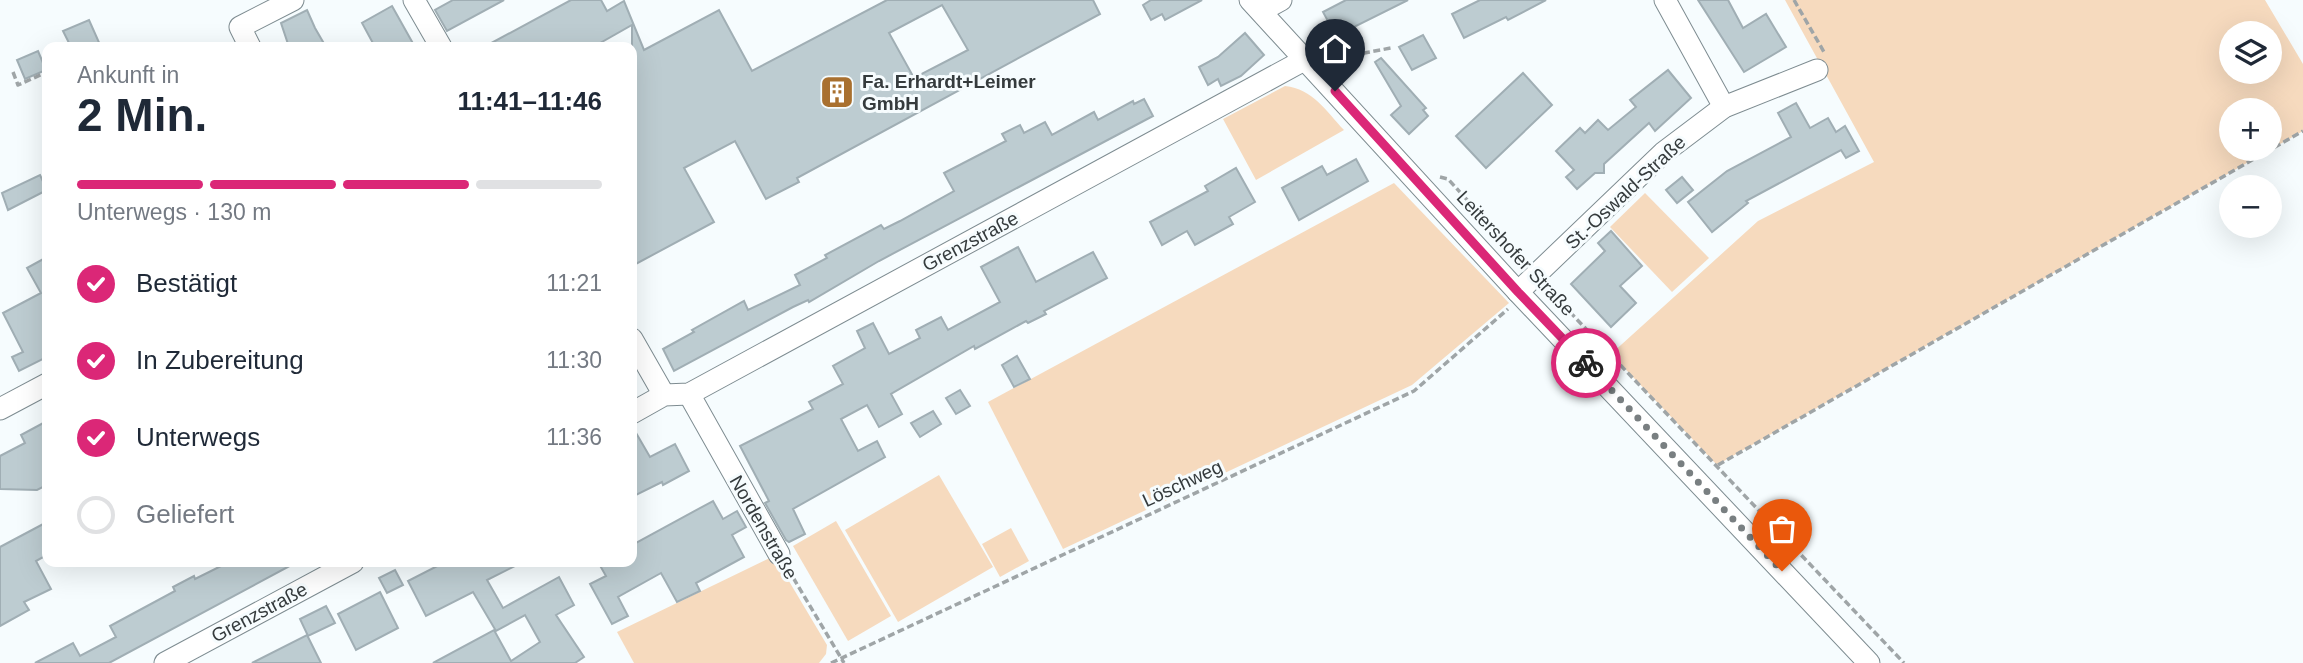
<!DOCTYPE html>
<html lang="de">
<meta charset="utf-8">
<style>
:root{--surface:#fff;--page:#f6f6f7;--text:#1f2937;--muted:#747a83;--line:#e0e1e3;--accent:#db2777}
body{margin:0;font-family:Arial,sans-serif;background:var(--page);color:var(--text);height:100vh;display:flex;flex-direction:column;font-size:26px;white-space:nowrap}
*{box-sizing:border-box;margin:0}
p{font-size:23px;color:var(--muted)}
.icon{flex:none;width:38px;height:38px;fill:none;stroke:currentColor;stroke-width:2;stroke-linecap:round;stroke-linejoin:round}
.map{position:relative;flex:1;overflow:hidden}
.side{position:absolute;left:42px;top:42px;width:595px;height:525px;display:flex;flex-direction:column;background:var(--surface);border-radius:14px;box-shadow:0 7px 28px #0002}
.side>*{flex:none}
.tools{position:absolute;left:2219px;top:21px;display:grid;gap:14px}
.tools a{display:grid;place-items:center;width:63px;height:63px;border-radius:50%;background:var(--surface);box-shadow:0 7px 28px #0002;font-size:35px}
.pin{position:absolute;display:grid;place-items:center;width:60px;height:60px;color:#fff;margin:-72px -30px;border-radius:50% 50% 50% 0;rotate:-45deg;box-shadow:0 0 7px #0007}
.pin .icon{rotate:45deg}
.courier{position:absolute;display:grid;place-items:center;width:70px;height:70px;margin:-35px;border:5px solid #db2777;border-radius:50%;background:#fff;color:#222;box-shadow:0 2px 9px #0007}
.head em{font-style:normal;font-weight:700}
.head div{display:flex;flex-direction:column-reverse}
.head{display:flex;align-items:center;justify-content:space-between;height:119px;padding:0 35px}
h1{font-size:46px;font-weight:700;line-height:52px}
.bar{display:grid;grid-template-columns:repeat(4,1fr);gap:10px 7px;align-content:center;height:84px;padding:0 35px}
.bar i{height:9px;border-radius:5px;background:var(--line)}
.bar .selected{background:var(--accent)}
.bar p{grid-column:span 4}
ol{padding:0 35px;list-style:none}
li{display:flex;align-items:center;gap:21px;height:77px}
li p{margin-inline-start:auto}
li .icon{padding:7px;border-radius:50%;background:var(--accent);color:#fff;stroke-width:4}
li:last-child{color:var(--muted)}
li i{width:38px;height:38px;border:4px solid var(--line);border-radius:50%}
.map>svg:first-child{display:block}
.green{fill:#f6dabe;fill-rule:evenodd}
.building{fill:#bdccd1;stroke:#a0aeb4;stroke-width:2;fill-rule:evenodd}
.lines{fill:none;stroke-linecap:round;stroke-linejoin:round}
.minor-casing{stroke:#7e8c91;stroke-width:23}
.path{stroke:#9fa5a7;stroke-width:3.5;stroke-dasharray:7 3.5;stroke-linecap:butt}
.minor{stroke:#fff;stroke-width:21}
.done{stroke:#797f81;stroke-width:7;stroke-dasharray:0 12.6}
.route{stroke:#db2777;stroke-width:9}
.labels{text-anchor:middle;stroke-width:6;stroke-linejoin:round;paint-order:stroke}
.poi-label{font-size:19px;font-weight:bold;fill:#353b3d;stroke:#f6fcfe;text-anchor:start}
.street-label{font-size:19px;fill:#353b3d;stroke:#f6fcfe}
</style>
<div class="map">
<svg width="2303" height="663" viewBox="0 0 2303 663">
<rect width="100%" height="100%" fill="#f6fcfe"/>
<g class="green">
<path d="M1785 0H2265L2303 64V131L1717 465 1611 354 1758 221 1874 162ZM2231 33H2270V72H2231ZM2231 110H2270V149H2231Z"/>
<path d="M1285 86C1313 89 1326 111 1344 130L1256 180 1223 119Z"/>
<polygon points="1394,183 1509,303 1412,385 1063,549 988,402"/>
<polygon points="1645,193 1709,258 1672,292 1610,227"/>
<polygon points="939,475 993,567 898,622 845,530"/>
<polygon points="836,521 891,616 848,641 793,546"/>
<polygon points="1011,528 1029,561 1000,577 982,544"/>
<polygon points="774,556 827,645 826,654 819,663 634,663 617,632"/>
</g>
<g class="building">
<polygon points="453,0 504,0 447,31 435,10"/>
<path d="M571 0H601L607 11 624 1 644 50 719 10 752 71 887 0H1093L1100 14 797 178 799 182 766 199 735 141 684 168 714 222 632 266V25L593 47H484ZM942 5 968 50 914 78 889 33Z"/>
<polygon points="1151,0 1202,0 1165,20 1162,14 1151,20 1143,5"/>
<polygon points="1346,0 1408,0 1336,36 1323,12"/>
<polygon points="1480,0 1546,0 1508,20 1506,17 1464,38 1452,14"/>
<polygon points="1698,0 1728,0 1743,28 1766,14 1786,47 1744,72"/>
<polygon points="392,6 415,47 375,47 362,23"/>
<polygon points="307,10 315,28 326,47 289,47 281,23"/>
<polygon points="89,20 101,47 71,47 63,31"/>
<polygon points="1245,33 1264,55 1241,76 1221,86 1218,79 1208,85 1199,67 1218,57"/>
<polygon points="1423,35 1436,58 1412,70 1399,47"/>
<polygon points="38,51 46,70 25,79 17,60"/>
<polygon points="1381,58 1426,108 1423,110 1428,116 1409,134 1391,115 1401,106 1375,62"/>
<polygon points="1668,70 1691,98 1655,131 1649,123 1604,164 1604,173 1595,173 1577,189 1566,177 1574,170 1556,151 1580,128 1585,133 1598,120 1608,130 1636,107 1630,100"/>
<polygon points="1523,73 1552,105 1486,168 1456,136"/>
<polygon points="1144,99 1153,116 879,261 809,302 808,300 793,307 674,371 663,349 694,332 692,330 744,301 748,310 800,285 795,275 827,258 825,255 881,225 884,229 900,221 954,191 944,173 1006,141 1002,134 1020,125 1024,133 1045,122 1052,135 1094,112 1098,120 1133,101 1134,104"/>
<polygon points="1796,103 1810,128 1828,118 1836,132 1845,126 1859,151 1846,158 1841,150 1746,201 1748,203 1712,232 1688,202 1727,171 1791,137 1778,113"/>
<polygon points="1356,159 1368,181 1299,220 1282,188 1322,166 1327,175"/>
<polygon points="1236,168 1255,202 1229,217 1233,224 1195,245 1187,231 1162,245 1150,222 1208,191 1205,186"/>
<polygon points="40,175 47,190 8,210 2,193"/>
<polygon points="1682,177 1693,190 1677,203 1666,190"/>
<polygon points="1611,231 1642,266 1620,286 1636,303 1611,327 1571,284 1605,251 1598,243"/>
<polygon points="1018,247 1036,282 1093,252 1107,278 1044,311 1046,314 1028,323 1026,321 975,349 974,346 891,394 902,414 879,427 867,405 841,419 858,451 877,441 885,457 793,509 805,534 789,542 786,540 765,503 769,501 740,446 813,409 809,402 843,384 833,366 865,348 857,331 873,323 889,354 920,338 916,330 941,317 948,330 1000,302 981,267"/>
<polygon points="47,257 47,357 19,371 12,357 23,352 3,313 41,293 27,268"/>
<polygon points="1017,356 1030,379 1014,387 1002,365"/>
<polygon points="960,390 970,406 956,414 946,398"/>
<polygon points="933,411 941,424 920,437 911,423"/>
<polygon points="47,421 47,485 37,490 0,489 0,456 25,443 21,435"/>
<polygon points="632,426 650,457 675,444 689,471 663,485 662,482 632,497"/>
<polygon points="713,501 723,519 737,511 746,527 732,535 744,557 696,583 700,591 677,602 661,573 618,597 628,616 612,624 590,584 606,576 598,562 632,562 632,545"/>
<polygon points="47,522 47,555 36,561 51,589 24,602 29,610 0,626 0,547"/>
<polygon points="229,562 297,562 109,663 35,663 73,643 80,656 116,637 110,626 175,591 173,587 194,576 195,579"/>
<polygon points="445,562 523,562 487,580 503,608 559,577 574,605 556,615 584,657 575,663 433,663 494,630 511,661 540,642 525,615 496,631 473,592 426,616 408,581"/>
<polygon points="395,570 403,585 387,593 379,578"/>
<polygon points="380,592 398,628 356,650 338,614"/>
<polygon points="326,606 335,623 308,636 300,619"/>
<polygon points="307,635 321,663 252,663"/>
</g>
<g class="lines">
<g class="minor-casing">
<g id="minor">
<polyline points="414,0 441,47"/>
<polyline points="1250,0 1518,292 1869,663"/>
<polyline points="1665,0 1724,107"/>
<polyline points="1261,11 1281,0"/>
<polyline points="250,47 240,27 293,0"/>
<polyline points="1518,292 1663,153 1724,107 1817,70"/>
<polyline points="632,339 664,395"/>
<polyline points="689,394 779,554"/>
<polyline points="0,409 47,384"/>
<polyline points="632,413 664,395 689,394 1306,59"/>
<polyline points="165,663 353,562"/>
</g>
</g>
<g class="path">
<polyline points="1794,0 1824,52"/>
<polyline points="1332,59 1391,48"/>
<polyline points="13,72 18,85 47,72"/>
<polyline points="1440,177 1448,179 1522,260"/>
<polyline points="1548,289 1904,663"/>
<polyline points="1718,465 2303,131"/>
<polyline points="788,569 844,663"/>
<polyline points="831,663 1414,391 1508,309"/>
</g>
<use href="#minor" class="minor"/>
</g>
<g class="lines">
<polyline class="done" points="1586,363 1782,571"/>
<polyline class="route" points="1335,91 1518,292 1586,363"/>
</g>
<defs>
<g id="building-square" transform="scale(1.75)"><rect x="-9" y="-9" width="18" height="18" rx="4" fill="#a9702f" stroke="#f6fcfe"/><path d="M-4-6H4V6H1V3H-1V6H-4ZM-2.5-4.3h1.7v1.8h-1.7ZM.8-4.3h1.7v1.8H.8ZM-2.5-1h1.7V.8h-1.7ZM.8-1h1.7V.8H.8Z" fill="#fff"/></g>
</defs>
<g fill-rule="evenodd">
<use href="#building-square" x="837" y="92"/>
</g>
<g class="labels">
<g class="poi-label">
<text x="862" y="88">Fa. Erhardt+Leimer<tspan x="862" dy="22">GmbH</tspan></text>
</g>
<g class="street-label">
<text transform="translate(1625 192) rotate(-43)" y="7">St.-Oswald-Straße</text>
<text transform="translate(970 241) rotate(-28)" y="7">Grenzstraße</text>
<text transform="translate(1516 253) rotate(47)" y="7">Leitershofer Straße</text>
<text transform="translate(1182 483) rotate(-25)" y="7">Löschweg</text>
<text transform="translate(764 527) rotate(60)" y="7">Nordenstraße</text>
<text transform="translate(259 612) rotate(-28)" y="7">Grenzstraße</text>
</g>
</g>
</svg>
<div class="tools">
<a><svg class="icon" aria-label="layers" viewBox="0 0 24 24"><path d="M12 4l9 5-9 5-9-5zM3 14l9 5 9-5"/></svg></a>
<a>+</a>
<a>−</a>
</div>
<div class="pin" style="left:1782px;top:571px;background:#ea580c"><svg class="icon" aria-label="bag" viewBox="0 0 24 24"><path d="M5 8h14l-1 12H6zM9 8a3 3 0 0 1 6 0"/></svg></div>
<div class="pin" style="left:1335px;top:91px;background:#1f2937"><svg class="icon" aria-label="home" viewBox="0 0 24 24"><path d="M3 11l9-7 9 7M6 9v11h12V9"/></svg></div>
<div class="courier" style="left:1586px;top:363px"><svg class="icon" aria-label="bike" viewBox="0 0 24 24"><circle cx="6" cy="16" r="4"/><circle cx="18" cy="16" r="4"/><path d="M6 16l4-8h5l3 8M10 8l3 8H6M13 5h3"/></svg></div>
<section class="side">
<div class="head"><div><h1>2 Min.</h1><p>Ankunft in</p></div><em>11:41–11:46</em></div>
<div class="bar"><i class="selected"></i><i class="selected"></i><i class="selected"></i><i></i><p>Unterwegs · 130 m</p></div>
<ol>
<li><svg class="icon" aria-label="check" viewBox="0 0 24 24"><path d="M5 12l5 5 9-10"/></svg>Bestätigt<p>11:21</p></li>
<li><svg class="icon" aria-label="check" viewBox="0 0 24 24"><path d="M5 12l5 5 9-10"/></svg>In Zubereitung<p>11:30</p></li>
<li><svg class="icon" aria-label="check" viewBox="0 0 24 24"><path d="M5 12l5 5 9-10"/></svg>Unterwegs<p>11:36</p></li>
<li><i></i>Geliefert</li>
</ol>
</section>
</div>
